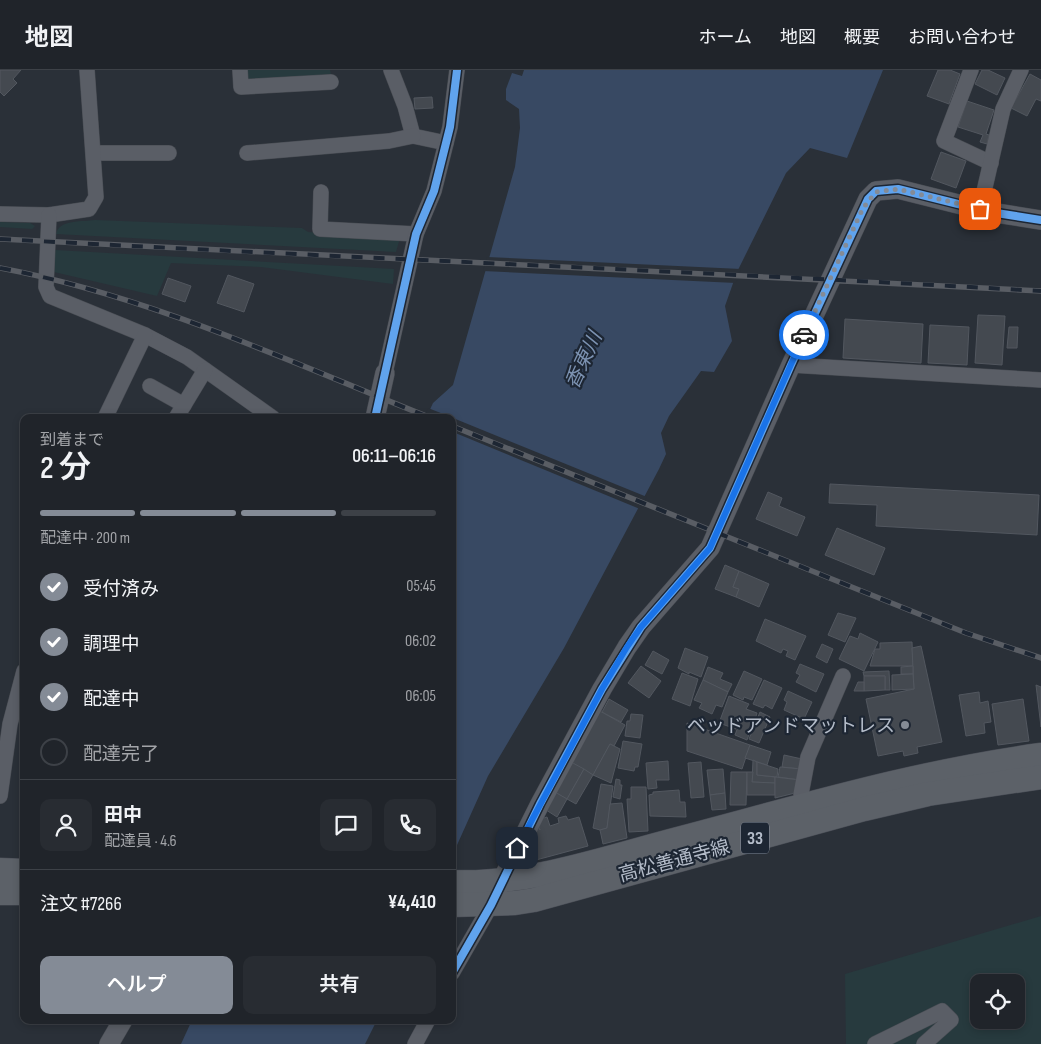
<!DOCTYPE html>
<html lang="ja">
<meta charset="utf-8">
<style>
:root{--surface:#20242a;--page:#282c32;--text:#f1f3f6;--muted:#a2a4a8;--line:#3d4147;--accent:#848b96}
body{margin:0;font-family:"Sofia Sans Condensed","Noto Sans JP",sans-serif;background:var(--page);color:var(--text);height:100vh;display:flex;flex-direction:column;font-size:19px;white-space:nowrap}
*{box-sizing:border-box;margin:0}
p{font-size:16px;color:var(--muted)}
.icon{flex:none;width:28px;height:28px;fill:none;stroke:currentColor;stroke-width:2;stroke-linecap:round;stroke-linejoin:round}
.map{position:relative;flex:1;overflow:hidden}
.drawer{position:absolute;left:20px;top:344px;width:436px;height:610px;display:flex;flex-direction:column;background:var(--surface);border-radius:10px;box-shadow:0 2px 8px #0003,0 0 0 1px var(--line)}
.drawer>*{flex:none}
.tools{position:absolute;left:970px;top:904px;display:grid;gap:10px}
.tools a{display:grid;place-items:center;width:55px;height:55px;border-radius:10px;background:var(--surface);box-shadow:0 2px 8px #0003,0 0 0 1px var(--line);font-size:25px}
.pin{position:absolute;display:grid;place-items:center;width:42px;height:42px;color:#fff;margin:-21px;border-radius:10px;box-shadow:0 2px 8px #0006}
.courier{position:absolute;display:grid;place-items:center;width:50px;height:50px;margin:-25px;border:4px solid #1a73e8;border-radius:50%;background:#fff;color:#222;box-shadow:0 1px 6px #0007}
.summary em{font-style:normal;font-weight:600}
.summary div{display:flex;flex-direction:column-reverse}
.summary{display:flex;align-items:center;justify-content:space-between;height:85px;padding:0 20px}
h1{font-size:32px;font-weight:600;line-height:38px}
.bar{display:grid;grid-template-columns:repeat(4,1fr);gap:8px 5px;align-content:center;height:60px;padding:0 20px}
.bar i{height:6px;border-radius:4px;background:var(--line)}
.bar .on{background:var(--accent)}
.bar p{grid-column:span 4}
.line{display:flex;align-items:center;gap:12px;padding:0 20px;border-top:1px solid var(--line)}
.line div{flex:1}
.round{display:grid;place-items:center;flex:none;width:52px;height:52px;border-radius:10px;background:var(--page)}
ol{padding:0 20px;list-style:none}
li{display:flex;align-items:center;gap:15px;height:55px}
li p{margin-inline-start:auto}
li .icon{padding:5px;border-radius:50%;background:var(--accent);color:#fff;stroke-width:4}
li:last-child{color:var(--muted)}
li i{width:28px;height:28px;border:2px solid var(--line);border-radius:50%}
.button{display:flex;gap:10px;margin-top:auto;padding:10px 20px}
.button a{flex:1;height:58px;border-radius:10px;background:var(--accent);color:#fff;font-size:20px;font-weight:600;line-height:58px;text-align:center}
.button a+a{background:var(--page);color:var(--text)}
header{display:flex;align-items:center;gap:30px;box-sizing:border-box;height:70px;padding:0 25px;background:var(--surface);border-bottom:1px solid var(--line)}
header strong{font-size:24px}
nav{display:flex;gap:28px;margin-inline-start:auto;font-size:18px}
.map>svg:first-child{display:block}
.green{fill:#273a3e;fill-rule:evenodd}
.water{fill:#384963}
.pier{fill:#2a3038}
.building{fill:#444950;stroke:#52575f}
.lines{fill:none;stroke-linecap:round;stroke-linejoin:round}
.minor-casing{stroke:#484c53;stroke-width:16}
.tertiary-casing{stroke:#484c53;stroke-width:20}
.primary-casing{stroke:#484c55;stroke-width:25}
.minor{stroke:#5a5e66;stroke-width:15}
.tertiary{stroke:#5a5e66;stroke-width:19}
.primary{stroke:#5c6168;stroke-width:24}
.rail-casing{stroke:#595d64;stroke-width:5.5}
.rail{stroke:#1d2633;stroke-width:4;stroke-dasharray:11;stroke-linecap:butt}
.cycleway-casing{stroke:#1d2633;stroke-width:11}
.cycleway{stroke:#60a3ed;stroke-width:8}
.done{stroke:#848b96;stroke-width:5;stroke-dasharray:0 9}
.route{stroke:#1a73e8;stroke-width:6}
.poi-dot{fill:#848b96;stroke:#1d2633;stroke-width:2}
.labels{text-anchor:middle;stroke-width:4.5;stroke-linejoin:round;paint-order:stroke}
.shield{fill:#1d2633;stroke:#878f9c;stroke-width:1}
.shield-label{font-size:18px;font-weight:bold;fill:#b4bcc9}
.poi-label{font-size:19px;fill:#b4bcc9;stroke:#1d2633;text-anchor:end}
.street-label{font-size:19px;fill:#b4bcc9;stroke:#1d2633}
.water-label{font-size:20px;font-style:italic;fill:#7c92b1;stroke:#1d2633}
</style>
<header>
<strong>地図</strong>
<nav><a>ホーム</a><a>地図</a><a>概要</a><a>お問い合わせ</a></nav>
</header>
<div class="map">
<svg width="1041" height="974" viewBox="0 0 1041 974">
<rect width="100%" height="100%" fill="#2a3038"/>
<g class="green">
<polygon points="244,0 330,0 332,9 245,15"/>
<path d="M95 150 302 158 308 162 400 168 396 182 56 164C59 149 83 152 95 150Z"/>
<polygon points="0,152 30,153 35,156 32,159 0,157"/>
<polygon points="55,180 394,199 393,214 261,197 171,193 157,226 54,202"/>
<path d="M1041 846V974H846L845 904ZM979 912H1016V950H979Z"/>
</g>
<g class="water">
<polygon points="524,0 883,0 847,88 810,78 786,103 737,202 725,236 732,271 714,302 701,301 669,346 661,363 666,384 659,399 564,578 488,706 453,784 452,348 426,348 433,333 453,315 515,97 520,58 519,39 506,30 506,19 512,3 522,6"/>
<polygon points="192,950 377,950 365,974 181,974"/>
</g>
<g class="pier">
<polygon points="487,187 741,199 736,213 483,201"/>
<polygon points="428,338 451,347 424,348"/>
<polygon points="453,348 647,427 640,439 453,362"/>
</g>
<g class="building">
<polygon points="0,0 21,0 13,9 17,13 4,26 0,22"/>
<polygon points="938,0 950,0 960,4 949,34 927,26"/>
<polygon points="982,0 988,0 1005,8 997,25 975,14"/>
<polygon points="1030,4 1041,10 1041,31 1036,29 1027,46 1011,38"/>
<polygon points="432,27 433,38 415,39 414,28"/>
<polygon points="967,31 994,40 986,64 989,65 987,74 980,72 983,65 958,57"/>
<polygon points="941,82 966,91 956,118 931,109"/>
<polygon points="228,205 254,214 244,242 217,233"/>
<polygon points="168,208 191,216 185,232 162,224"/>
<polygon points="978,245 1005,246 1002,295 975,293"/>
<polygon points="845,249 923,254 921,293 843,288"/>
<polygon points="930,255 969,257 967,295 928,293"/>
<polygon points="1009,257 1018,257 1017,278 1007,278"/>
<polygon points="830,414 1039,425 1037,465 876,456 877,435 829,433"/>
<polygon points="768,422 782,428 779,436 805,447 797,466 756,449"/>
<polygon points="837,458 885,478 874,505 825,485"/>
<polygon points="725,495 739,501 733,517 739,519 736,527 715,519"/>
<polygon points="739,501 769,514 759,537 736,527 739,519 733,517"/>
<polygon points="838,543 856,548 845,572 828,565"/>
<polygon points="765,549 806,566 795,590 786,586 788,581 783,579 781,583 756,571"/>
<polygon points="860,563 878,572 864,601 839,589 850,566 858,569"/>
<polygon points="912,572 913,596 870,596 875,579 880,579 880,573"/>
<polygon points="822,574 833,579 827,593 816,587"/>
<polygon points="921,576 942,672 917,677 918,683 904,686 903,681 878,686 866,629 914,619 912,578"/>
<polygon points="685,578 708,587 701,607 689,602 689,604 678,598"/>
<polygon points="653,581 669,590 662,604 645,595"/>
<polygon points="800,594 824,604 816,622 796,612 800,605 796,603"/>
<polygon points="641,596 661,611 649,628 628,613"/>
<polygon points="913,596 913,604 901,604 901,597"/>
<polygon points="708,597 723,603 720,609 732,614 728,622 703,610"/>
<polygon points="744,601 762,609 752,630 744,627 743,630 733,625"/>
<polygon points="889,601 890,620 885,620 885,606 864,606 863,602"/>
<polygon points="682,603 698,609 690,636 672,629"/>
<polygon points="913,604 914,619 892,620 892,605"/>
<polygon points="864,606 885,606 885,620 864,621"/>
<polygon points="703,610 728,622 722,637 716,635 712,644 699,638 702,633 694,630"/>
<polygon points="764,610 782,618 772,639 765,635 763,638 753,634"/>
<polygon points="858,612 864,612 864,621 854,621"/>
<polygon points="1036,615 1041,617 1041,657"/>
<polygon points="788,621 812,632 804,649 784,640 787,632 784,630"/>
<polygon points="979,622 980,633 988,631 991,652 984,653 985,663 966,666 959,625"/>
<polygon points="729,626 749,634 746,639 757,643 754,653 740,648 736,659 719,653"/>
<polygon points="609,629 628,640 621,652 602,642"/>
<polygon points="1023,629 1029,671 998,675 992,634"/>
<polygon points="598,640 625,655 614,676 610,674 593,705 569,691"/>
<polygon points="760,642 770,647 759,673 749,669"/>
<polygon points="631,644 643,645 640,668 625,666 627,651 630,651"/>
<polygon points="741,649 753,654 747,670 735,665"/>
<polygon points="687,653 750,675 742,699 687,681"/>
<polygon points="623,671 642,674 638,697 635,697 634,701 618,698"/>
<polygon points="610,674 620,679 611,713 593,705"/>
<polygon points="750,675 771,682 767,695 745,688"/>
<polygon points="784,685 802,689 801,699 782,697"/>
<polygon points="753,690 757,692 757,705 775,707 775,713 752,712"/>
<polygon points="569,691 584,699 567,729 553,721"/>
<polygon points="668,691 669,710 656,710 657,718 648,719 646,693"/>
<polygon points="701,692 704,727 691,728 688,693"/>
<polygon points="757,692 778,699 777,707 757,705"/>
<polygon points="780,697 801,699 800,710 778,707"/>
<polygon points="584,699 593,705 576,734 567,729"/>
<polygon points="723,699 725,723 710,725 707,700"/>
<polygon points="731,702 747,702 746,735 730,735"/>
<polygon points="747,702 753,702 752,712 775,713 775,725 747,725"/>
<polygon points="775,707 800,710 799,722 775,728"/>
<polygon points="616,709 620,710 620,715 622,715 620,729 613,727"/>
<polygon points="601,714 613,716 607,758 600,760 593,758"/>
<polygon points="631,717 646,717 648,761 629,762 627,729 631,729"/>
<polygon points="679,720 680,732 685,732 686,747 650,746 649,725 653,724 653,722"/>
<polygon points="553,721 567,729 557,747 543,738"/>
<polygon points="725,723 726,739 712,740 710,725"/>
<polygon points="622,733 627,768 603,774 600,760 607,758 610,734"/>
<polygon points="566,746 568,750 579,747 588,776 536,790 529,766 536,754 540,760 537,750 547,747 550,756 559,753 558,748"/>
</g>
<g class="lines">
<g class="minor-casing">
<g id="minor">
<polyline points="240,0 241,17 331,12"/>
<polyline points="391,0 405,36 413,66 446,73"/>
<polyline points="971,0 944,71 991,93"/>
<polyline points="94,83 169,83"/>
<polyline points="247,83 389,71 413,66"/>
<polyline points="321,122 320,159 416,164"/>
<polyline points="980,139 1003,39 1021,0"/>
<polyline points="0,144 49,145 89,139 96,127 87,0"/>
<polyline points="49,145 46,217 50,226 145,265 187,287 273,348"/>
<polyline points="791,295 1041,310"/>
<polyline points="385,303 416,164 434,121 450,57 457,0"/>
<polyline points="150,316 184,335"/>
<polyline points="105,348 145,265"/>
<polyline points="176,348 205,300"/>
<polyline points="0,726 10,654 24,601"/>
<polyline points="807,734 801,724 808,687 843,606"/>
<polyline points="452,903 491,835"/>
<polyline points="415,974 428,950"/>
<polyline points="875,974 942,941 951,950 924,974"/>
</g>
</g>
<g class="tertiary-casing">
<g id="tertiary">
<polyline points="375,348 385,303"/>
<polyline points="497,820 540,734 602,619 627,577 641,557 710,478 791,295 868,129 876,121 898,119 990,142 1041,150"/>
<polyline points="109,974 123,950"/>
</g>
</g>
<g class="primary-casing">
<g id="primary">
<polyline points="0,800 24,801"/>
<path d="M452 812C528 815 598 790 670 771 793 739 914 702 1041 685"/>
<polyline points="0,823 24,823"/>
<polyline points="452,835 515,833 534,830 864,739 928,724 1041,707"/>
</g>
</g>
<use href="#minor" class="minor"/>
<use href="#tertiary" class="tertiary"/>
<use href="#primary" class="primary"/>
<g class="rail-casing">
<g id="rail">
<path d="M0 169C347 188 694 201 1041 221"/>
<path d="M0 198C150 226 290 292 431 348"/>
<polyline points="452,356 966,563 1041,588"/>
</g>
</g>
<use href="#rail" class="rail"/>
<g class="cycleway-casing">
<g id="cycleway">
<polyline points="375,348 416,164 434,121 450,57 457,0"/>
<polyline points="452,903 491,835 540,734 602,619 641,557 710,478 791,295 868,129 876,121 898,119 990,142 1041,150"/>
</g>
</g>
<use href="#cycleway" class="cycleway"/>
</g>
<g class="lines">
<polyline class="done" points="804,265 863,138 876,122 898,119 980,139"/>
<polyline class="route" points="517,778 602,619 627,577 641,557 710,478 804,265"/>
</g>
<circle class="poi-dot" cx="905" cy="655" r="5"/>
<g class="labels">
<rect class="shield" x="741" y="752.5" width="28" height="31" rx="4"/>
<g class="shield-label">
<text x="755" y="774">33</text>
</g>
<g class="poi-label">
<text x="895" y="662">ベッドアンドマットレス</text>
</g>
<g class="street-label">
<text transform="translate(674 790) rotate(-15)" y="7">高松善通寺線</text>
</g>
<g class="water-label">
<text transform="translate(583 290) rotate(-65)" y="7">香東川</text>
</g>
</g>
</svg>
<div class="tools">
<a><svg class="icon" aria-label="locate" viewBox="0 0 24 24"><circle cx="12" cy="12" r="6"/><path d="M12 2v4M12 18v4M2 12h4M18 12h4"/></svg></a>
</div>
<div class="pin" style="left:980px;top:139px;background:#ea580c"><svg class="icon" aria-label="bag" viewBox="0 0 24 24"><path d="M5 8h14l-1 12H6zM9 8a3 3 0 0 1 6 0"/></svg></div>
<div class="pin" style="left:517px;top:778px;background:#1f2937"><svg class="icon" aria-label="home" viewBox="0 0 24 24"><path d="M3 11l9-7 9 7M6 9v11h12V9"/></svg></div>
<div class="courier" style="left:804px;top:265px"><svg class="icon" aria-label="car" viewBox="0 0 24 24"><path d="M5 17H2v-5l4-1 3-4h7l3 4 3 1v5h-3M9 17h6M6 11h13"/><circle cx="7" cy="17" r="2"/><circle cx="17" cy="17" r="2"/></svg></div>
<section class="drawer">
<div class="summary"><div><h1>2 分</h1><p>到着まで</p></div><em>06:11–06:16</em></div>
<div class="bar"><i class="on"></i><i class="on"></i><i class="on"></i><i></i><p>配達中 · 200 m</p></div>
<ol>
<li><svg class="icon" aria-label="check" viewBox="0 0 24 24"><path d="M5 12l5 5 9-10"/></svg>受付済み<p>05:45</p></li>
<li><svg class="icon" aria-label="check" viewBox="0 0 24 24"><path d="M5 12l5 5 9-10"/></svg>調理中<p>06:02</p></li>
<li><svg class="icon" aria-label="check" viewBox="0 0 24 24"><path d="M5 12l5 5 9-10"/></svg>配達中<p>06:05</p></li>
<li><i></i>配達完了</li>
</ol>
<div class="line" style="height:90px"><a class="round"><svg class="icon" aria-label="person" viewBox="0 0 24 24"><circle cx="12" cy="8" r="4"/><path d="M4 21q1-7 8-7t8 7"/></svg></a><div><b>田中</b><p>配達員 · 4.6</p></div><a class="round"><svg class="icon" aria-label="chat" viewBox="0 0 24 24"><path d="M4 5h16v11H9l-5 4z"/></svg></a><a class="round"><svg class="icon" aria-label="phone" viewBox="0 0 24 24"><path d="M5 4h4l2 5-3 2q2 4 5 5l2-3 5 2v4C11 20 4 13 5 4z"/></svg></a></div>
<div class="line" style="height:65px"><div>注文 #7266</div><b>¥4,410</b></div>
<div class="button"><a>ヘルプ</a><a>共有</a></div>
</section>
</div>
